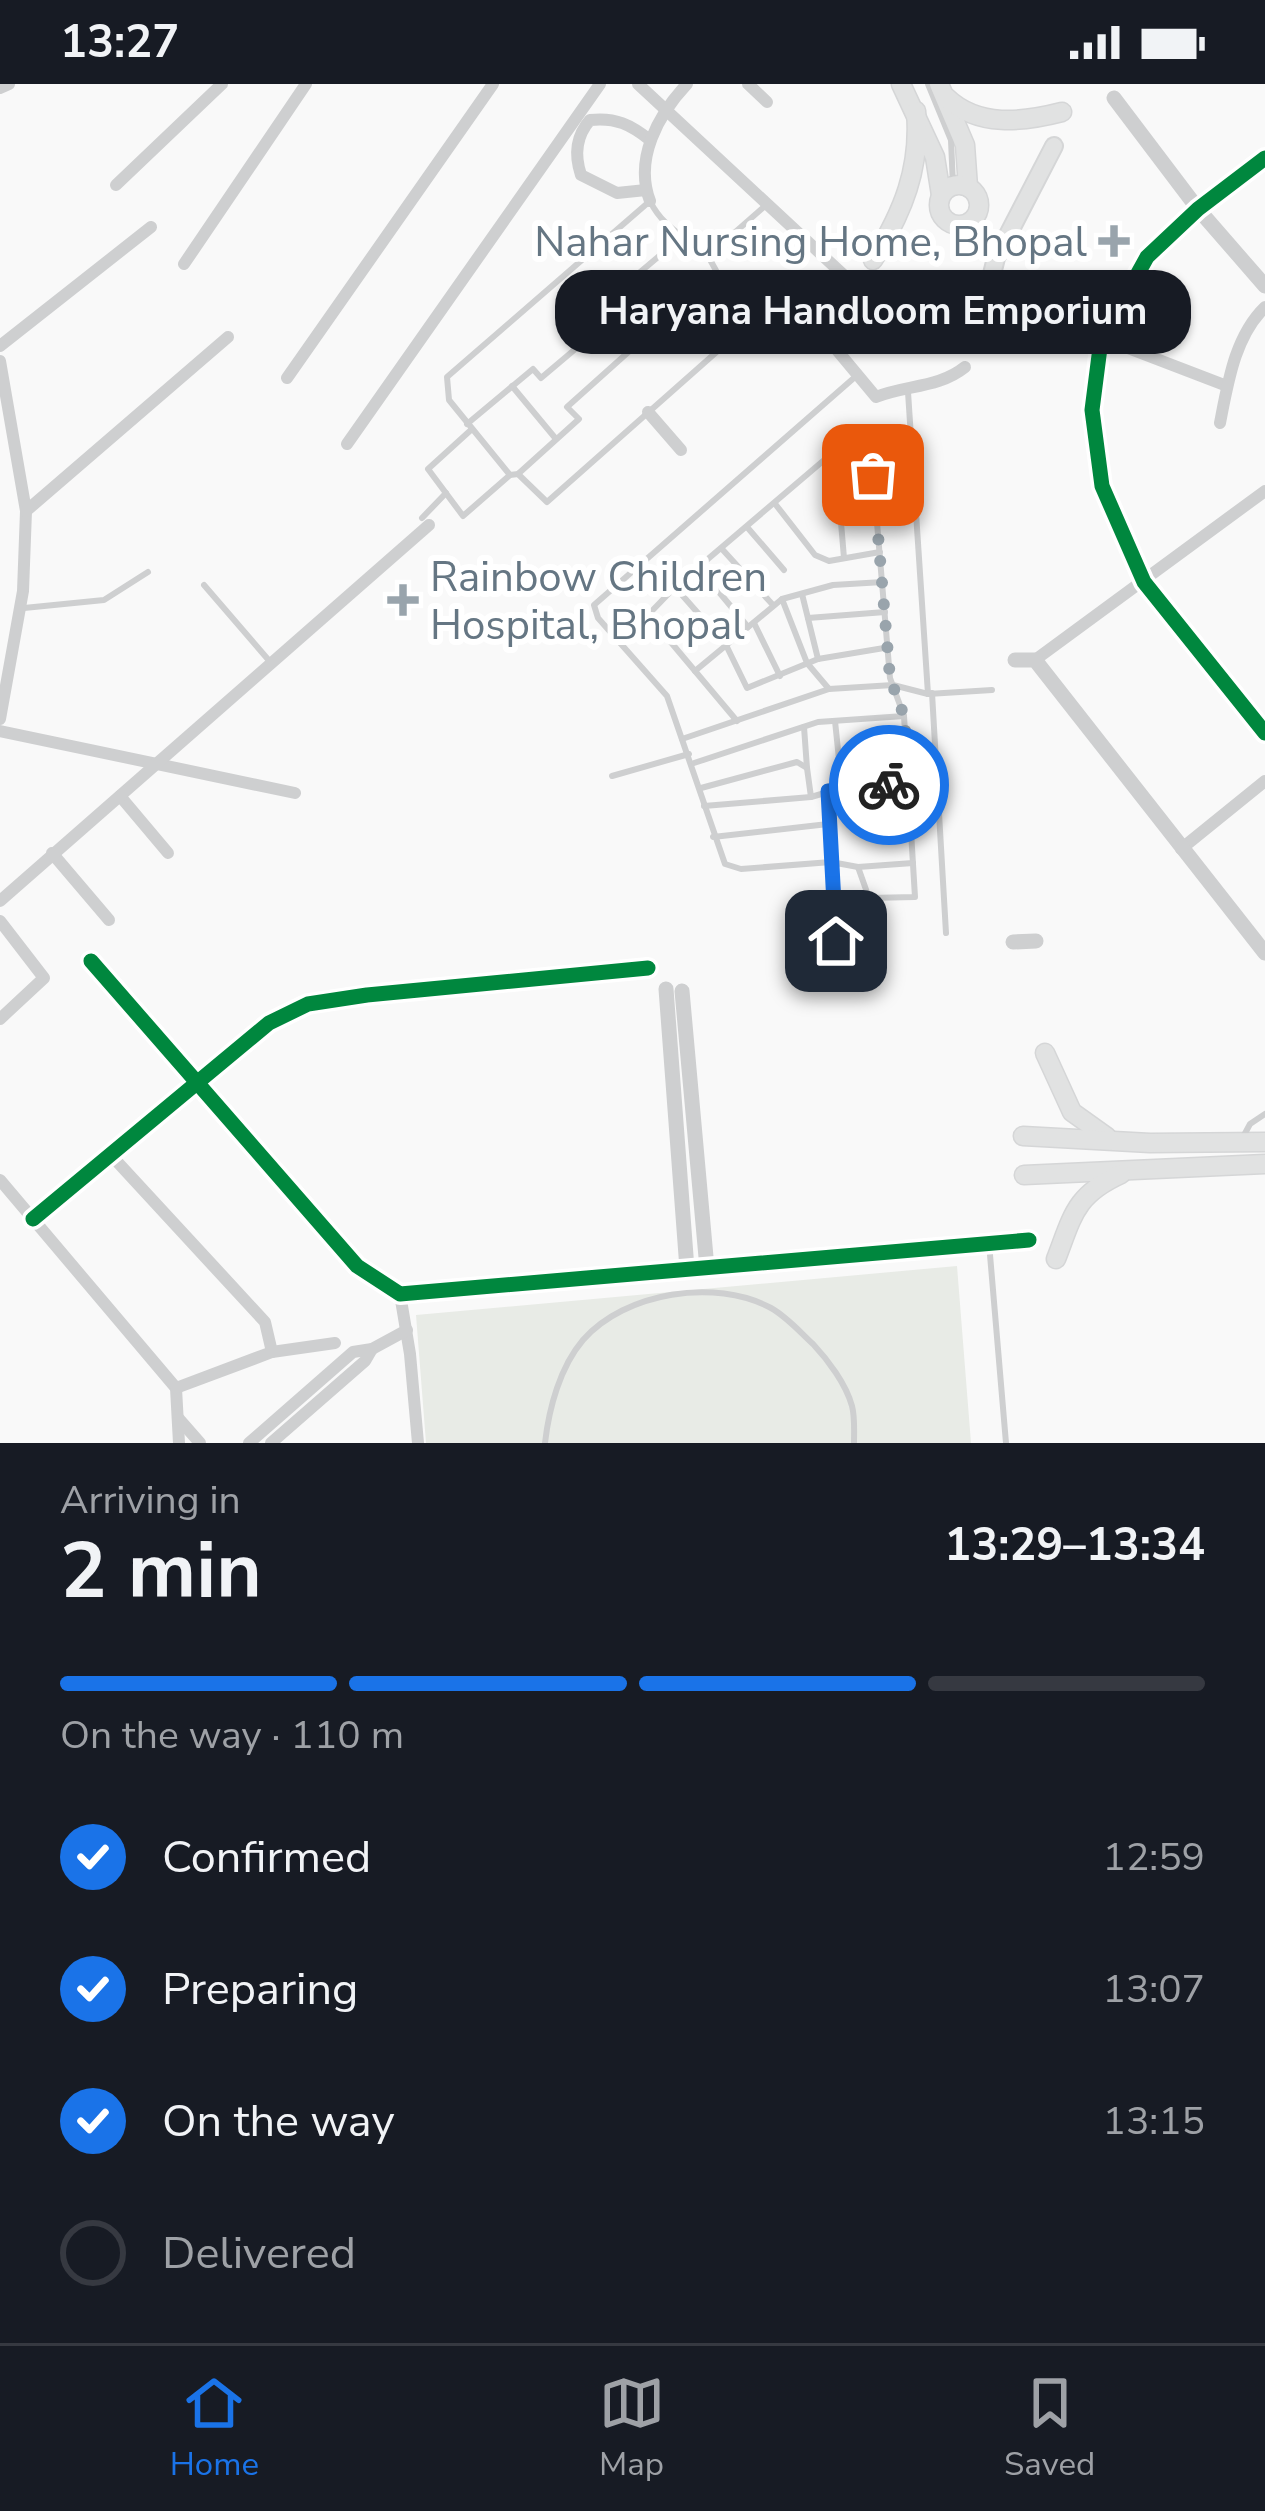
<!DOCTYPE html>
<meta charset="utf-8">
<style>
:root{--surface:#171b24;--page:#20242c;--text:#f1f3f6;--muted:#9ea1a6;--line:#363941;--accent:#1a73e8}
body{margin:0;font-family:"Nunito Sans",sans-serif;background:var(--page);color:var(--text);height:100vh;display:flex;flex-direction:column;font-size:45px;white-space:nowrap}
*{box-sizing:border-box;margin:0}
p{font-size:39px;color:var(--muted)}
.icon{flex:none;width:66px;height:66px;fill:none;stroke:currentColor;stroke-width:2;stroke-linecap:round;stroke-linejoin:round}
.map{position:relative;height:1359px;overflow:hidden}
.drawer{display:flex;flex-direction:column;background:var(--surface);flex:1}
.drawer>*{flex:none}
.pin{position:absolute;display:grid;place-items:center;width:102px;height:102px;color:#fff;margin:-51px;border-radius:24px;box-shadow:0 6px 18px #0006}
.courier{position:absolute;display:grid;place-items:center;width:120px;height:120px;margin:-60px;border:9px solid #1a73e8;border-radius:50%;background:#fff;color:#222;box-shadow:0 3px 15px #0007}
.bubble{position:absolute;height:84px;border-radius:36px;background:var(--surface);box-shadow:0 3px 9px #0004;font-size:39px;font-weight:700;line-height:84px;text-align:center}
.summary em{font-style:normal;font-weight:700}
.summary div{display:flex;flex-direction:column-reverse}
.summary{display:flex;align-items:center;justify-content:space-between;height:204px;padding:0 60px}
h1{font-size:78px;font-weight:700;line-height:90px}
.bar{display:grid;grid-template-columns:repeat(4,1fr);gap:18px 12px;align-content:center;height:144px;padding:0 60px}
.bar i{height:15px;border-radius:9px;background:var(--line)}
.bar .active{background:var(--accent)}
.bar p{grid-column:span 4}
ol{padding:0 60px;list-style:none}
li{display:flex;align-items:center;gap:36px;height:132px}
li p{margin-inline-start:auto}
li .icon{padding:12px;border-radius:50%;background:var(--accent);color:#fff;stroke-width:4}
li:last-child{color:var(--muted)}
li i{width:66px;height:66px;border:6px solid var(--line);border-radius:50%}
.status{display:flex;justify-content:space-between;align-items:center;height:84px;padding:0 60px;background:var(--surface);direction:ltr}
.status svg{height:33px;fill:currentColor}
.dock{display:flex;justify-content:space-around;align-items:center;height:168px;border-top:3px solid var(--line);background:var(--surface);font-size:33px;color:var(--muted)}
.dock a{display:grid;justify-items:center;gap:6px}
.dock .active{color:var(--accent)}
.map>svg:first-child{display:block}
.green{fill:#e8ebe6}
.lines{fill:none;stroke-linecap:round;stroke-linejoin:round}
.secondary-casing{stroke:#d5d6d7;stroke-width:20}
.primary-casing{stroke:#d5d6d7;stroke-width:21}
.service{stroke:#cecfd0;stroke-width:6}
.minor{stroke:#cecfd0;stroke-width:12}
.tertiary{stroke:#cecfd0;stroke-width:15}
.secondary{stroke:#e1e2e2;stroke-width:16}
.primary{stroke:#e1e2e2;stroke-width:18}
.cycleway-casing{stroke:#fff;stroke-width:22}
.cycleway{stroke:#00873e;stroke-width:15}
.done{stroke:#99a4ac;stroke-width:12;stroke-dasharray:0 21.6}
.route{stroke:#1a73e8;stroke-width:15}
.poi-dot{fill:#99a4ac;stroke:#fff;stroke-width:4.5}
.labels{text-anchor:middle;stroke-width:12;stroke-linejoin:round;paint-order:stroke}
.poi-label{font-size:42px;fill:#657683;stroke:#fff;text-anchor:end}
</style>
<div class="status"><b>13:27</b><svg viewBox="0 0 49 12"><path d="M0 12V9h3v3zM5 12V6h3v6zM10 12V3h3v9zM15 12V0h3v12zM26 1h20v11H26zM47 4h2v5h-2z"/></svg></div>
<div class="map">
<svg width="1265" height="1359" viewBox="0 0 1265 1359">
<rect width="100%" height="100%" fill="#f9f9f9"/>
<g class="green">
<polygon points="644,210 664,232 626,266 606,244"/>
<polygon points="957,1182 971,1359 426,1359 416,1231"/>
</g>
<g class="lines">
<g class="secondary-casing">
<polyline id="secondary" points="987,210 996,174 1054,62"/>
</g>
<g class="primary-casing">
<g id="primary">
<polyline points="901,0 935,73 941,111"/>
<polyline points="939,0 965,61 968,103"/>
<path d="M946 13C978 44 1023 38 1062 28"/>
<circle cx="959" cy="121" r="20"/>
<path d="M873 176C903 128 921 84 916 27"/>
<polyline points="1045,969 1072,1028 1107,1053"/>
<polyline points="1023,1052 1150,1059 1265,1058"/>
<polyline points="1024,1091 1265,1080"/>
<path d="M1056 1175C1073 1131 1075 1111 1121 1090"/>
</g>
</g>
<g class="service">
<polyline points="928,0 951,56 953,102"/>
<polyline points="639,191 682,244"/>
<polyline points="855,293 594,521 598,534 667,612 725,780 741,785 831,778 858,783 913,779"/>
<polyline points="512,302 556,355"/>
<polyline points="908,308 928,610"/>
<polyline points="467,340 533,285 541,294 631,218 620,205 683,152"/>
<polyline points="472,345 428,385 463,432 510,391 518,390 579,335 567,323 653,246 665,260 726,204"/>
<polyline points="518,390 547,418 738,249 740,230 708,172 765,122"/>
<path d="M510 391 449 316 447 293 650 117C663 144 685 152 708 172"/>
<polyline points="837,391 844,474"/>
<polyline points="776,421 815,471 829,477 880,468"/>
<polyline points="422,434 446,409"/>
<polyline points="747,443 784,486"/>
<polyline points="722,465 773,521"/>
<polyline points="699,484 748,543"/>
<polyline points="204,501 272,580"/>
<polyline points="675,503 726,561 747,604 818,575 890,563"/>
<polyline points="802,510 818,575"/>
<polyline points="782,515 807,579 829,605 893,601 928,610 992,606"/>
<polyline points="24,524 104,516 148,488"/>
<polyline points="808,534 885,528"/>
<polyline points="754,539 780,592"/>
<polyline points="695,587 782,515 833,501 883,498"/>
<polyline points="932,609 946,849"/>
<polyline points="737,637 648,531 675,503 823,377 837,391 883,390 912,379"/>
<polyline points="835,637 842,704"/>
<polyline points="804,643 807,684"/>
<polyline points="682,655 829,605"/>
<polyline points="839,676 908,671"/>
<polyline points="694,679 818,638 904,632"/>
<polyline points="612,692 689,670"/>
<polyline points="701,704 797,678 807,684 811,713"/>
<polyline points="828,707 836,868"/>
<polyline points="704,722 811,713 842,704 909,699"/>
<polyline points="713,753 828,740"/>
<polyline points="858,783 869,814 915,813 904,632 890,594 873,391"/>
<polyline points="1242,1055 1250,1040 1265,1030"/>
<polyline points="989,1159 1006,1359"/>
<path d="M545 1359C549 1324 560 1283 583 1256 625 1208 715 1194 771 1224 787 1233 800 1248 813 1260 828 1276 846 1300 852 1322 855 1333 854 1347 854 1359"/>
</g>
<g class="minor">
<polyline points="638,0 850,197"/>
<polyline points="748,0 767,18"/>
<polyline points="0,4 9,0"/>
<polyline points="1265,74 1198,125 1147,173 1101,256 1092,326 1102,402 1144,498 1265,649"/>
<polyline points="116,101 222,0"/>
<path d="M646 106 617 109 581 91C574 70 576 52 590 36 616 33 631 41 650 56"/>
<path d="M650 117C634 75 658 31 687 0"/>
<polyline points="184,180 306,0"/>
<polyline points="987,210 1227,302"/>
<path d="M816 250 836 265 876 313C906 301 939 304 965 283"/>
<polyline points="0,262 151,143"/>
<polyline points="0,277 26,427 23,507 0,635"/>
<polyline points="287,294 493,0"/>
<polyline points="648,328 681,366"/>
<path d="M1220 339C1228 298 1235 252 1265 223"/>
<polyline points="347,360 600,0"/>
<polyline points="26,427 228,253"/>
<polyline points="1035,576 1265,407"/>
<polyline points="0,647 295,709"/>
<polyline points="120,712 168,769"/>
<polyline points="1181,765 1265,697"/>
<polyline points="52,769 109,836"/>
<polyline points="0,817 429,441"/>
<polyline points="0,837 44,894 0,935"/>
<polyline points="110,1070 265,1238 272,1268"/>
<polyline points="0,1096 176,1304 179,1359"/>
<polyline points="33,1135 269,939 308,920 367,911 648,884"/>
<polyline points="400,1210 410,1270 418,1359"/>
<polyline points="176,1304 272,1268 335,1259"/>
<polyline points="179,1335 200,1359"/>
<polyline points="249,1359 353,1268 372,1265 407,1246"/>
<polyline points="271,1359 365,1277 372,1265"/>
</g>
<g class="tertiary">
<polyline points="1114,14 1198,125 1265,202"/>
<polyline points="1015,576 1035,576 1265,869"/>
<polyline points="1013,858 1036,857"/>
<polyline points="91,877 357,1182 400,1210 1029,1156"/>
<polyline points="666,905 687,1185"/>
<polyline points="682,907 707,1184"/>
</g>
<use href="#secondary" class="secondary"/>
<use href="#primary" class="primary"/>
<g class="cycleway-casing">
<g id="cycleway">
<polyline points="1265,74 1198,125 1147,173 1101,256 1092,326 1102,402 1144,498 1265,649"/>
<polyline points="91,877 357,1182 400,1210 1029,1156"/>
<polyline points="33,1135 269,939 308,920 367,911 648,884"/>
</g>
</g>
<use href="#cycleway" class="cycleway"/>
</g>
<g class="lines">
<polyline class="done" points="873,391 890,594 904,632 910,699 889,701"/>
<polyline class="route" points="836,857 828,707 889,701"/>
</g>
<g class="poi-dot">
<path d="M1108 139h12v12h12v12h-12v12h-12v-12h-12v-12h12z"/>
<path d="M397 498h12v12h12v12h-12v12h-12v-12h-12v-12h12z"/>
</g>
<g class="labels">
<g class="poi-label">
<text x="1087" y="172">Nahar Nursing Home, Bhopal</text>
<text x="430" y="507" text-anchor="start">Rainbow Children<tspan x="430" dy="48">Hospital, Bhopal</tspan></text>
</g>
</g>
</svg>
<div class="pin" style="left:873px;top:391px;background:#ea580c"><svg class="icon" aria-label="bag" viewBox="0 0 24 24"><path d="M5 8h14l-1 12H6zM9 8a3 3 0 0 1 6 0"/></svg></div>
<div class="pin" style="left:836px;top:857px;background:#1f2937"><svg class="icon" aria-label="home" viewBox="0 0 24 24"><path d="M3 11l9-7 9 7M6 9v11h12V9"/></svg></div>
<div class="courier" style="left:889px;top:701px"><svg class="icon" aria-label="bike" viewBox="0 0 24 24"><circle cx="6" cy="16" r="4"/><circle cx="18" cy="16" r="4"/><path d="M6 16l4-8h5l3 8M10 8l3 8H6M13 5h3"/></svg></div>
<div class="bubble" style="left:555px;top:186px;width:636px">Haryana Handloom Emporium</div>
</div>
<section class="drawer">
<div class="summary"><div><h1>2 min</h1><p>Arriving in</p></div><em>13:29–13:34</em></div>
<div class="bar"><i class="active"></i><i class="active"></i><i class="active"></i><i></i><p>On the way · 110 m</p></div>
<ol>
<li><svg class="icon" aria-label="check" viewBox="0 0 24 24"><path d="M5 12l5 5 9-10"/></svg>Confirmed<p>12:59</p></li>
<li><svg class="icon" aria-label="check" viewBox="0 0 24 24"><path d="M5 12l5 5 9-10"/></svg>Preparing<p>13:07</p></li>
<li><svg class="icon" aria-label="check" viewBox="0 0 24 24"><path d="M5 12l5 5 9-10"/></svg>On the way<p>13:15</p></li>
<li><i></i>Delivered</li>
</ol>
</section>
<nav class="dock">
<a class="active"><svg class="icon" aria-label="home" viewBox="0 0 24 24"><path d="M3 11l9-7 9 7M6 9v11h12V9"/></svg>Home</a>
<a><svg class="icon" aria-label="map" viewBox="0 0 24 24"><path d="M3 6l6-2 6 2 6-2v14l-6 2-6-2-6 2zM9 4v14M15 6v14"/></svg>Map</a>
<a><svg class="icon" aria-label="saved" viewBox="0 0 24 24"><path d="M7 4h10v16l-5-4-5 4z"/></svg>Saved</a>
</nav>
